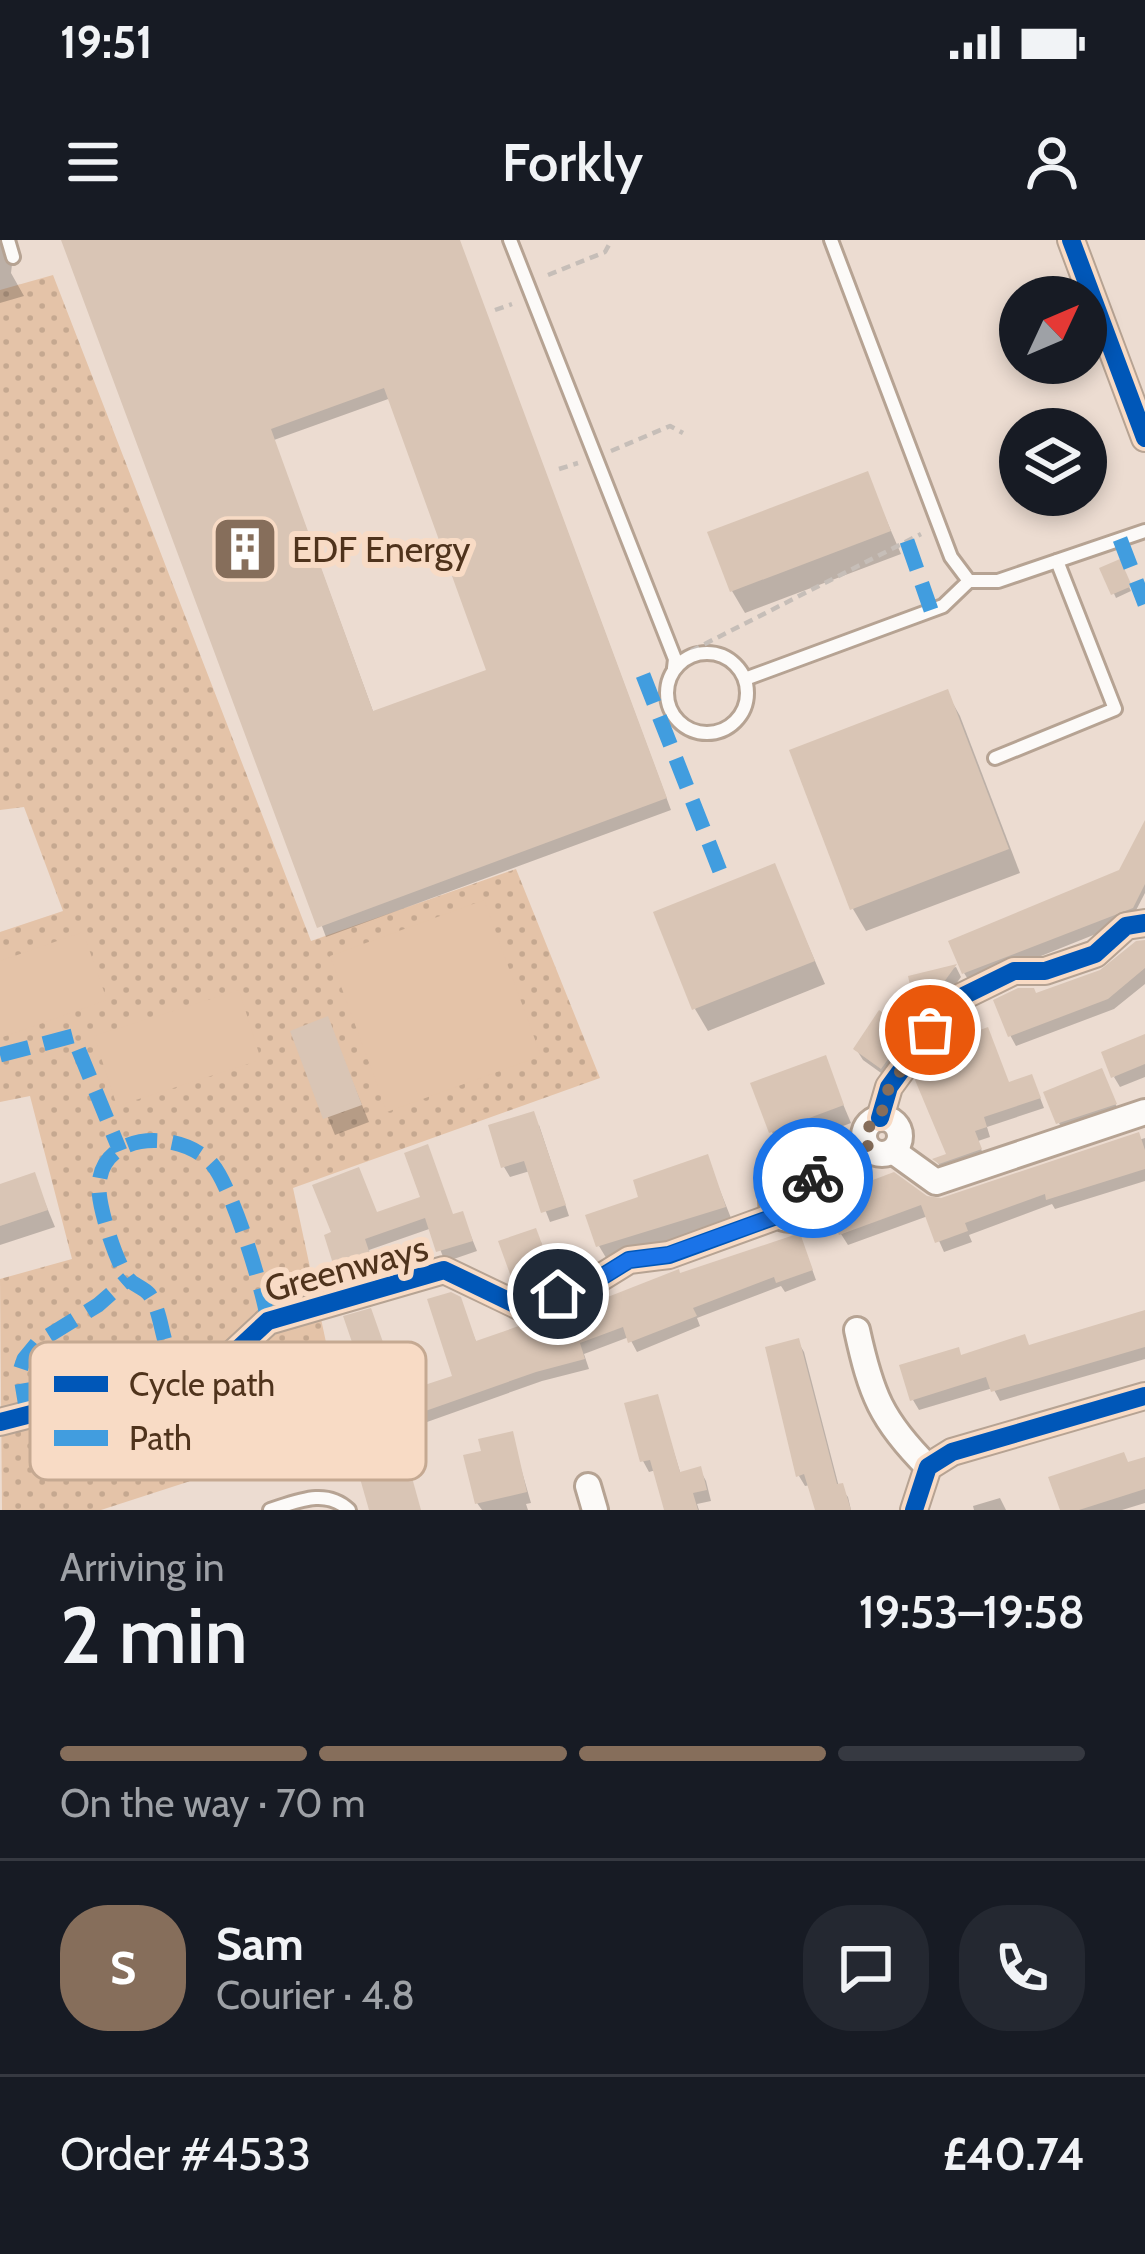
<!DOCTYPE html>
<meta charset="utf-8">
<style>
:root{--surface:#171b24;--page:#242831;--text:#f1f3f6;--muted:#9ea1a6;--line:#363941;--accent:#866e5b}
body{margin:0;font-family:Cabin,sans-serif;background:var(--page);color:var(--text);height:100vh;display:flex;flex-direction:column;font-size:45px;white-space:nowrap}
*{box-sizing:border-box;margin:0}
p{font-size:39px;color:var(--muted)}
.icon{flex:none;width:66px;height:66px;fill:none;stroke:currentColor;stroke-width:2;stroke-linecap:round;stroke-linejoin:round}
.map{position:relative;height:1270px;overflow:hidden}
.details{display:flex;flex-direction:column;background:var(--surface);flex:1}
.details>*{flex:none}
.needle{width:78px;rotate:46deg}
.buttons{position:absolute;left:999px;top:36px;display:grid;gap:24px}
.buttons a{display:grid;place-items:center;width:108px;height:108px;border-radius:50%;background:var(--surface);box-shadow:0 6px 18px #0003;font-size:60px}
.pin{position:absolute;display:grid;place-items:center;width:102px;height:102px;color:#fff;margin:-51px;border:6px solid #fff;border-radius:50%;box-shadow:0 3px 12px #0007}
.courier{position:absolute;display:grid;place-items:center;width:120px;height:120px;margin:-60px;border:9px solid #1a73e8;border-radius:50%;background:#fff;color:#222;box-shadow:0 3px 15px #0007}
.head em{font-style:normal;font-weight:600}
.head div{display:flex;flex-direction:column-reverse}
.head{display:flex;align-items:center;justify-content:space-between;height:204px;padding:0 60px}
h1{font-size:78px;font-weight:600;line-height:90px}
.bar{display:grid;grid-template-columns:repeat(4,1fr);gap:18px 12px;align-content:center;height:144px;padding:0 60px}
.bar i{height:15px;border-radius:9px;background:var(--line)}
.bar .current{background:var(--accent)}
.bar p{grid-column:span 4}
.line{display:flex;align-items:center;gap:30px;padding:0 60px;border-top:3px solid var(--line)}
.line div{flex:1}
.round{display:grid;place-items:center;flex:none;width:126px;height:126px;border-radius:48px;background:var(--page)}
.status{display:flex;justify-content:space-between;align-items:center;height:84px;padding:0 60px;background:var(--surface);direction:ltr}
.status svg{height:33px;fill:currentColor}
header{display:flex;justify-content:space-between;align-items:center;height:156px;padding:0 60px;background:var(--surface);font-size:54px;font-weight:600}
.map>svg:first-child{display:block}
.grass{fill:url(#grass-dots)}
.garden{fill:#e4c3a8}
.shadow{fill:#0003;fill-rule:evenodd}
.building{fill:#d9c5b5;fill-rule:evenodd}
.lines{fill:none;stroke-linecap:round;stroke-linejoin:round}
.service-casing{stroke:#b6a393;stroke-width:18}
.minor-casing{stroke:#b6a393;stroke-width:30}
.path{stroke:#c6beb8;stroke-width:4.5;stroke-dasharray:9 6;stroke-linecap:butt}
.service{stroke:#fcfaf8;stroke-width:12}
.minor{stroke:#fcfaf8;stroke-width:24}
.quiet{stroke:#419ddf;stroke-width:15;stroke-dasharray:30 15;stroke-linecap:butt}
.cycleway-casing{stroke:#f8dbc5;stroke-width:26}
.cycleway{stroke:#0057b8;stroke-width:18}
.done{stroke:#866e5b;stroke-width:12;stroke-dasharray:0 21.6}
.route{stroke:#1a73e8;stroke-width:15}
.labels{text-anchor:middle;stroke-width:12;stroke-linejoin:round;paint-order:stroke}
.poi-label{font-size:36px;fill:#4f331c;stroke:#f8dbc5;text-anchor:start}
.street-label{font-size:36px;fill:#4f331c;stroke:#f8dbc5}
.key{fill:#f8dbc5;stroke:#c5a992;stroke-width:3}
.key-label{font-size:33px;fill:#4f331c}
</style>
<div class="status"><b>19:51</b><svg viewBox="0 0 49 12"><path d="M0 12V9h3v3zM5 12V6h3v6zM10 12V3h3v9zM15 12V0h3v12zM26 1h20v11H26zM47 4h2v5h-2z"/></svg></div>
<header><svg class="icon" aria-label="menu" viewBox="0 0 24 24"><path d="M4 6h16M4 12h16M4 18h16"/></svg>Forkly<svg class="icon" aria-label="person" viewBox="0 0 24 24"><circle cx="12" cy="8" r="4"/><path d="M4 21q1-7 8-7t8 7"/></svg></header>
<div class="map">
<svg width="1145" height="1270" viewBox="0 0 1145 1270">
<defs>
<pattern id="grass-dots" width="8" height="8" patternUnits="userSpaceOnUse" patternTransform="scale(3)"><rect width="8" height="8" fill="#e4c3a8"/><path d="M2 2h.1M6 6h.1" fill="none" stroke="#c5a890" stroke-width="1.8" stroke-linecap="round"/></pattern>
</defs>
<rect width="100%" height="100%" fill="#ecdcd1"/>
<polygon class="grass" points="53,35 311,701 516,629 600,838 293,948 345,1191 101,1270 2,1270 0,1039 72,1019 30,856 0,862 0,692 63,671 24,567 0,570 0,50"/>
<g class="garden">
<polygon points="484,660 541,816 387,872 330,716"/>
<polygon points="83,692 107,760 0,798 0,721"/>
<polygon points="239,750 261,820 117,866 94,796"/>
</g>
<g class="shadow">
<polygon points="0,0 8,0 13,16 11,33 24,56 0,63"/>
<path d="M65 0H459L671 570 326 697ZM391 158 490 432 374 474 274 200Z"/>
<polygon points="867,235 901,314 745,373 732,351"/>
<polygon points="1118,322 1131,351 1116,358 1103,329"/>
<polygon points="947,453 960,476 1020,633 866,691 853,669"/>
<polygon points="1145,610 1145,653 1131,680 971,744 964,733 1122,632"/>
<polygon points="774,627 825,744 708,791 695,769"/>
<polygon points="1145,702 1145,744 1114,769 1016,806 1010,795 1035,756 1102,732"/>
<polygon points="956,727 961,737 888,838 863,820 856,809 888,780 914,746 911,738"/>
<polygon points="327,780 369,882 335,895 293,792"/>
<polygon points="1145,805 1145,837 1120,847 1114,837"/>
<polygon points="824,819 851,883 781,909 772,892"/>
<polygon points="1107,843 1120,875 1065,894 1059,883"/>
<polygon points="1009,845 1036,847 1044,868 987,887 990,897 978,901 985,919 941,928 936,920 950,915"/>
<polygon points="539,885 569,976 550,982 530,931 510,937 504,927"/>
<polygon points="1145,898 1145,941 1055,969 1052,964 969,995 972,1002 944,1012 928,976 848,1005 841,994 926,959 942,961"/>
<polygon points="707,918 733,983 608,1021 599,1006 642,959"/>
<polygon points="34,936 55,987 0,1005 0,947"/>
<polygon points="462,974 477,1011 445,1022 432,988 369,1010 378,1040 347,1053 327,997 377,975"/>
<polygon points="541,1002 555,1042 523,1054 516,1043"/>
<polygon points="804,1007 816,1040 785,1052 781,1046 697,1078 700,1086 637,1112 629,1097 584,1114 589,1129 542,1141 368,1203 363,1193 356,1141 368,1140 370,1072 395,1138 397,1157 456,1138 459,1059 477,1104 543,1086 679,1037"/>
<polygon points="1145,1074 1145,1119 1000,1161 993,1148 919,1170 913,1160 961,1118 1030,1108"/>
<polygon points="798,1102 804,1112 839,1247 848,1257 851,1270 817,1270 810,1245 805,1246 799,1236"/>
<polygon points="657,1158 681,1235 700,1230 706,1241 711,1261 697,1264 699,1270 667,1270 656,1230 649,1232 643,1221"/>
<polygon points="511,1194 531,1263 526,1264 528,1270 482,1270 477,1263 484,1213"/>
<polygon points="1145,1220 1145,1263 1122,1270 1064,1270 1052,1239"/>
<polygon points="1000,1258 1006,1270 974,1270 973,1266"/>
</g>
<g class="building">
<path d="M61 0H460L667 558 317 688ZM384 148 486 430 373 471 271 189Z"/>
<polygon points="868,231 891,291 730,352 707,292"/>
<polygon points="1120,319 1132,346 1111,355 1099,328"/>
<polygon points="948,449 1009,609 850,670 789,510"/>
<polygon points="1145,580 1145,644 1133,668 962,734 948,701 1119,630"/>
<polygon points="775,623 815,721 692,770 653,672"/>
<polygon points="1145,700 1145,728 1108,759 1008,797 993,760 1018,748 1034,748 1036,753 1100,730 1136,701"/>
<polygon points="957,724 881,829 853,809 879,770 888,776 910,745 908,736"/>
<polygon points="328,776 362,865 323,879 290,791"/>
<polygon points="988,787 1009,842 1032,834 1041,858 984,877 987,887 975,891 982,909 939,924 932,919 946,914 915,840 940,805"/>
<polygon points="1145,794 1145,824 1111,838 1101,812"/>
<polygon points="826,815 844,865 769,893 750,843"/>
<polygon points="1102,828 1117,864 1056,884 1043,852"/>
<polygon points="534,871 566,965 541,973 524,921 501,928 488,885"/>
<polygon points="1139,892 1145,910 1145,929 1046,960 1045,954 965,983 968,991 935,1003 921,965 839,995 825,958 894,932 927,956 941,958"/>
<polygon points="428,904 453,974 463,971 473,1001 436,1012 425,978 365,999 375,1029 339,1043 324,995 331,992 312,945 359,927 377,972 420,957 404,913"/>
<polygon points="708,914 726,967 596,1007 585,975 638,957 633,940"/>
<polygon points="35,932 48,970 0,986 0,944"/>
<polygon points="536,988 552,1031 514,1045 498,1001"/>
<polygon points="800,993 813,1030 776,1043 774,1037 693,1068 697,1076 628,1103 623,1087 580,1103 585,1119 536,1132 360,1194 353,1139 364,1137 343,1076 371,1068 391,1125 394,1155 452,1136 427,1059 451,1052 461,1057 476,1101 542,1078 544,1082 679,1029 680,1033"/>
<polygon points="1145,1070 1145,1107 991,1152 986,1137 910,1161 899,1125 959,1107 961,1115 1025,1094 1029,1105"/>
<polygon points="799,1098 837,1244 843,1243 851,1270 815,1270 804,1234 796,1237 765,1107"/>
<polygon points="658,1154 680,1232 701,1226 707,1250 693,1253 698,1270 664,1270 650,1220 640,1222 624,1163"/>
<polygon points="513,1191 527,1252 475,1264 463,1215 481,1211 478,1199"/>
<polygon points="1124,1212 1128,1222 1145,1217 1145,1249 1079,1270 1060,1270 1048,1237"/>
<polygon points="406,1216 421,1270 369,1270 357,1228"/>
</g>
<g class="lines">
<g class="service-casing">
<g id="service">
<polyline points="8,0 13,17"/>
<polyline points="510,0 675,419 674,428"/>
<polyline points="831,0 951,317 969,341 998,341 1145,291"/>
<circle cx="707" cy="453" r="40"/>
<polyline points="745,439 943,366 969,341"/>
<polyline points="995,518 1115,469 1057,321"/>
<path d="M270 1270C298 1261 326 1248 349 1270"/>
</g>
</g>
<g class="minor-casing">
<g id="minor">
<polyline points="1071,0 1145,198"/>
<circle cx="882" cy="896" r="18"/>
<polyline points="880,878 889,847 951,762 1014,731 1045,731 1095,714 1126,686 1145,683"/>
<polyline points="893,911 936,942 1145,872"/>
<circle cx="790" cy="961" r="18"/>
<polyline points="798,945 868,908"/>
<path d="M857 1090C871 1154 881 1180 928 1227"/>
<polyline points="0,1182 214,1127 224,1122 268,1081 444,1030 521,1067 595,1041 629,1020 669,1015 779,975"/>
<polyline points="588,1246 595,1270"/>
<polyline points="914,1270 928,1227 952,1212 1145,1156"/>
</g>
</g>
<g class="path">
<polyline points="548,35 605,12 610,3"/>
<polyline points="495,70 512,64"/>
<polyline points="611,211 670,186 683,193"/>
<polyline points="559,229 578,223"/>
<polyline points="691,411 921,294"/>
</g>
<use href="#service" class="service"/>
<use href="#minor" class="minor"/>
<g class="quiet">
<polyline points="1120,299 1145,364"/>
<polyline points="907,301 931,370"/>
<polyline points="643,435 725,644"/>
<polyline points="0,815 73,796 120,911"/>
<path d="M193 1132C186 1127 176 1121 171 1115 161 1100 162 1072 149 1054 143 1047 132 1045 127 1037 116 1021 99 969 99 949 98 890 181 889 212 924 232 947 263 1049 268 1081"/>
<polyline points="27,1173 20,1131 24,1119 38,1102 98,1065 128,1039"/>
</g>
<g class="cycleway-casing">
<g id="cycleway">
<polyline points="1071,0 1145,198"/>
<polyline points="880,878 889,847 951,762 1014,731 1045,731 1095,714 1126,686 1145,683"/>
<polyline points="0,1182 214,1127 224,1122 268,1081 444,1030 521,1067 595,1041 629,1020 669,1015 779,975"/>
<polyline points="914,1270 928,1227 952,1212 1145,1156"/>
</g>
</g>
<use href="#cycleway" class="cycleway"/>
</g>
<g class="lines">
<polyline class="done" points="813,938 868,908 865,890 880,878 889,847 930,790"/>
<polyline class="route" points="558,1054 595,1041 629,1020 668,1015 779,975 772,965 778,948 798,946 813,938"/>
</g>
<defs>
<g id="building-square" transform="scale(3.45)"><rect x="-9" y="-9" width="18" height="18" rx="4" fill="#866e5b" stroke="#f8dbc5"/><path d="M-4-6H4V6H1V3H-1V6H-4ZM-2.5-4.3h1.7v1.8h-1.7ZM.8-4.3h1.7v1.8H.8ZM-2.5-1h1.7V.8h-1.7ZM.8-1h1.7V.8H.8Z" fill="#fff"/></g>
</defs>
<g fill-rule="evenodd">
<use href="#building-square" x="245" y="309"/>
</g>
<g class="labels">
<g class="poi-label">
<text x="292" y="322">EDF Energy</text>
</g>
<g class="street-label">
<text transform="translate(346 1028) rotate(-15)" y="13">Greenways</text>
</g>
</g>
<rect x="30" y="1102" width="396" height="138" rx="18" class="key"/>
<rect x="54" y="1136" width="54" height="16" fill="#0057b8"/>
<rect x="54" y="1190" width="54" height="16" fill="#419ddf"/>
<g class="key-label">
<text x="129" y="1156">Cycle path</text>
<text x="129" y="1210">Path</text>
</g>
</svg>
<div class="buttons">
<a><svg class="needle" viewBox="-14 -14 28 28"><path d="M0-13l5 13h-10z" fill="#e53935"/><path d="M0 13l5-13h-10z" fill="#9ea1a6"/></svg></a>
<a><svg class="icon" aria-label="layers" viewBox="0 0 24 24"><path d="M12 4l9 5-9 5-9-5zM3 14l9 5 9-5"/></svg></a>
</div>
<div class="pin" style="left:930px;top:790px;background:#ea580c"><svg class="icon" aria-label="bag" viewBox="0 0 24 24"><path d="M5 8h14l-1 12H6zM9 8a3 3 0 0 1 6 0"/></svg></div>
<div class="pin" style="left:558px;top:1054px;background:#1f2937"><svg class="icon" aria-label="home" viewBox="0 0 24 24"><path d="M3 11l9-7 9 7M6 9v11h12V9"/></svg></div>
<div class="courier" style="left:813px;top:938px"><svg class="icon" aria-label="bike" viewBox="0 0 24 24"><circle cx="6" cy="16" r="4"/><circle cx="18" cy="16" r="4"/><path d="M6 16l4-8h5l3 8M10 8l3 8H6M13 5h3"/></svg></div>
</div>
<section class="details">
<div class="head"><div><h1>2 min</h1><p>Arriving in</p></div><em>19:53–19:58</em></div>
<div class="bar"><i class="current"></i><i class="current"></i><i class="current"></i><i></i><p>On the way · 70 m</p></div>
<div class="line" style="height:216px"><b class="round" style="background:var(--accent);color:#fff">S</b><div><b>Sam</b><p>Courier · 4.8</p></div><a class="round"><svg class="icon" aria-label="chat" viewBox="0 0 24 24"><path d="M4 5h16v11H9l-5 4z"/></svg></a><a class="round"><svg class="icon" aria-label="phone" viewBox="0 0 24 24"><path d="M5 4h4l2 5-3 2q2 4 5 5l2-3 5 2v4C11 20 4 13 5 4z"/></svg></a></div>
<div class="line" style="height:156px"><div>Order #4533</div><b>£40.74</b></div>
</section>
